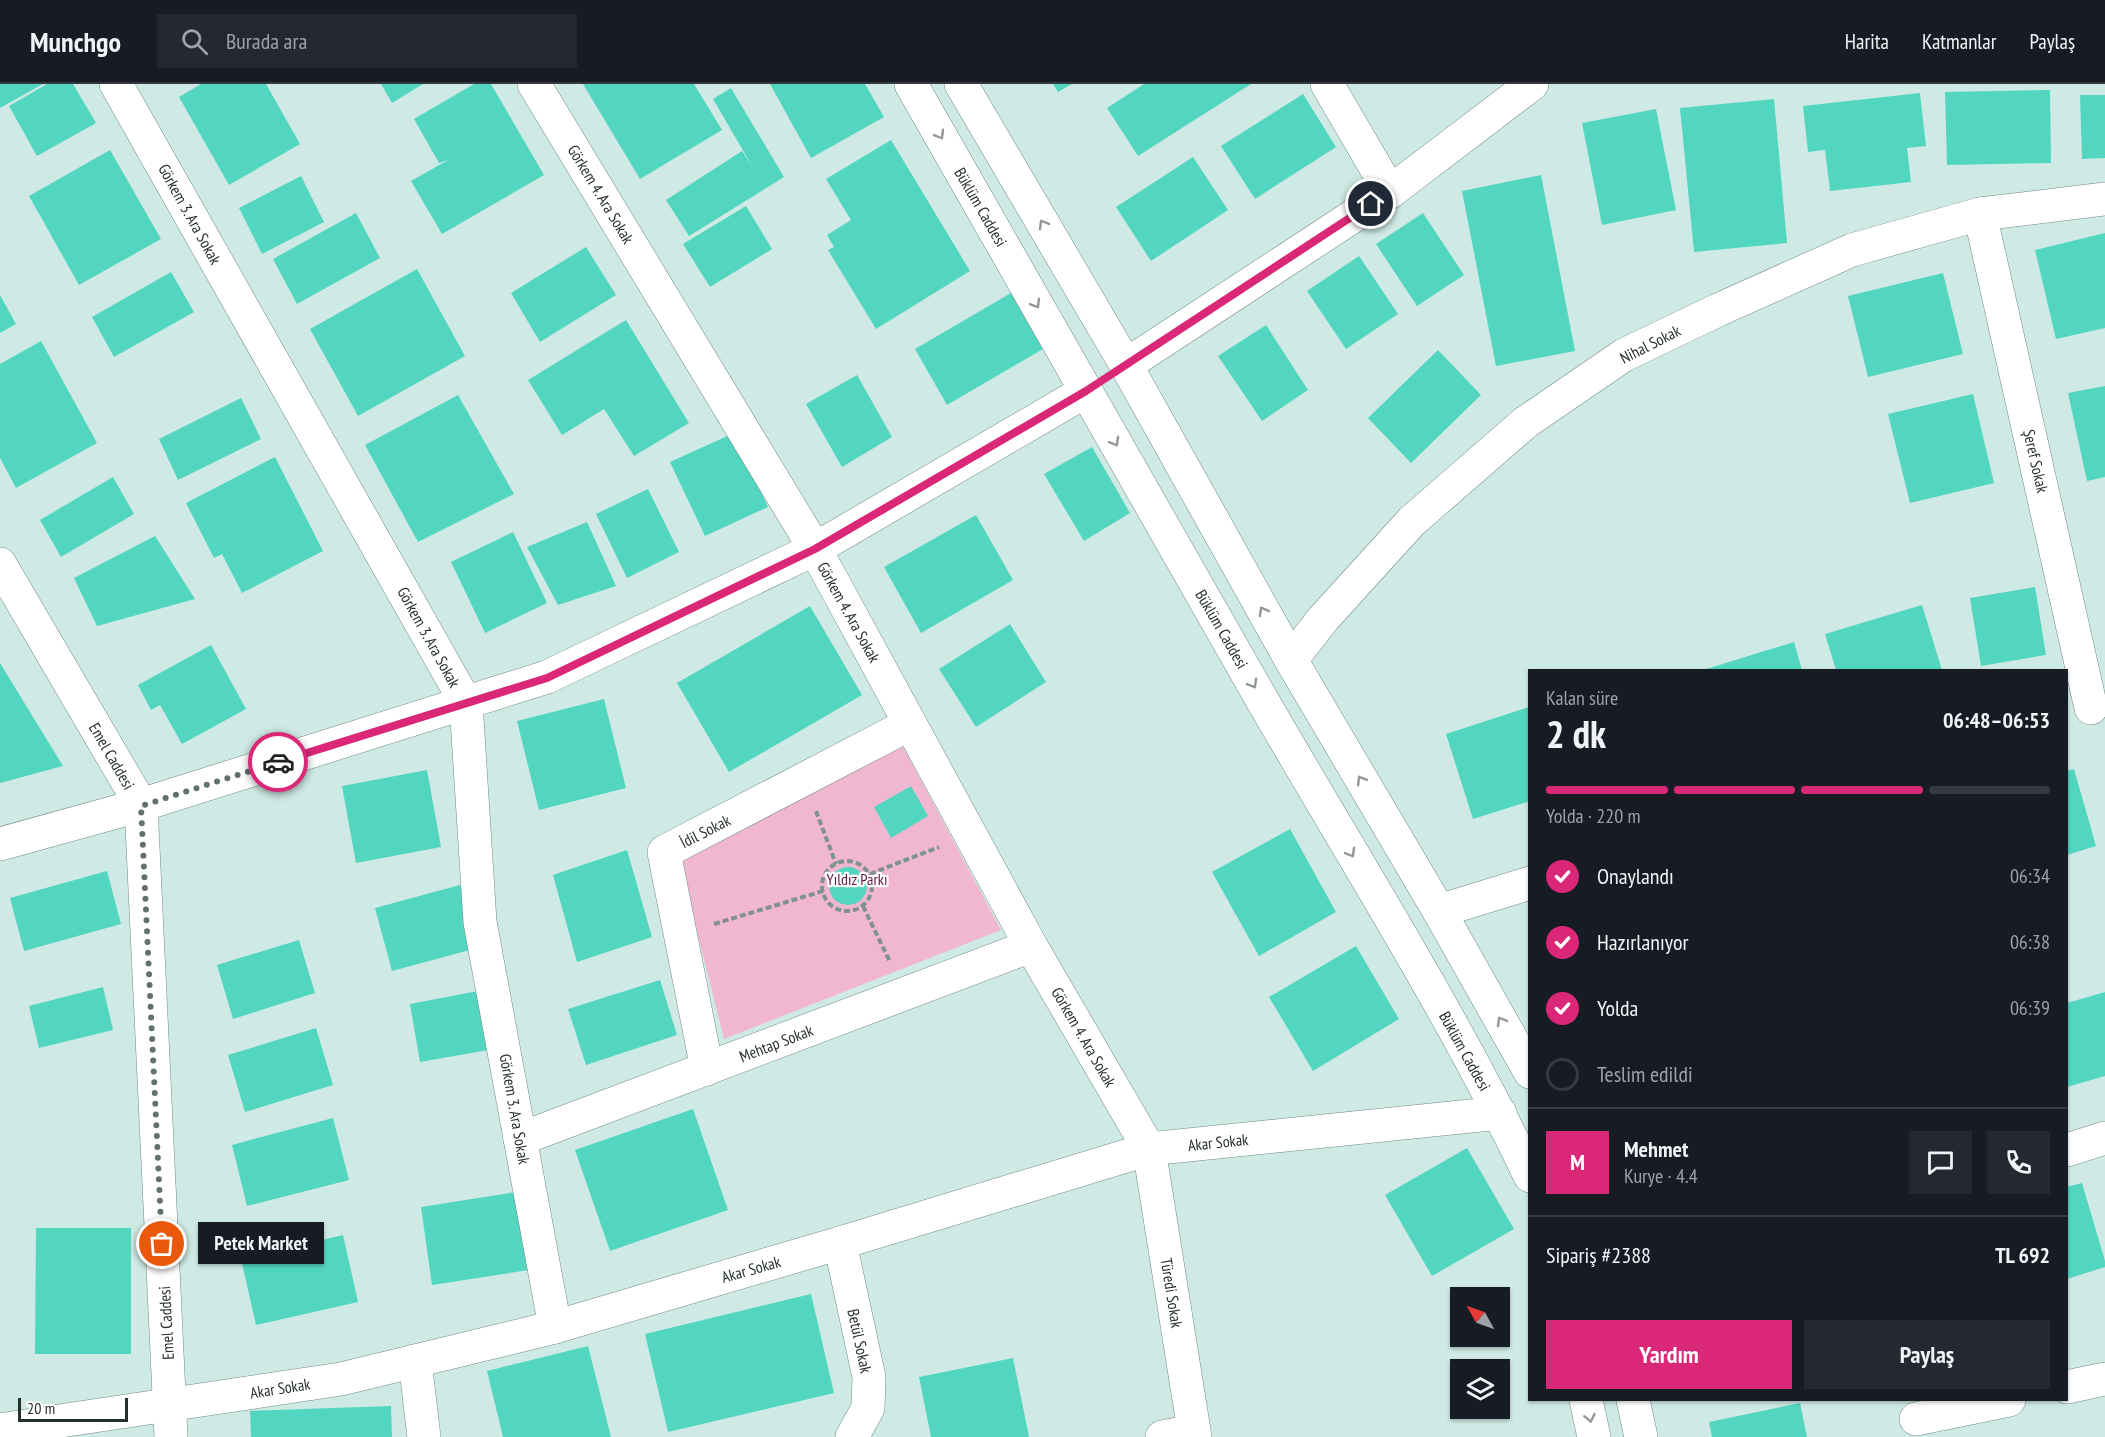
<!DOCTYPE html>
<html lang="tr">
<meta charset="utf-8">
<style>
:root{--surface:#171b24;--page:#242831;--text:#f1f3f6;--muted:#9ea1a6;--line:#363941;--accent:#db2777}
body{margin:0;font-family:"PT Sans Narrow",sans-serif;background:var(--page);color:var(--text);height:100vh;display:flex;flex-direction:column;font-size:22px;white-space:nowrap}
*{box-sizing:border-box;margin:0}
p{font-size:20px;color:var(--muted)}
.icon{flex:none;width:33px;height:33px;fill:none;stroke:currentColor;stroke-width:2;stroke-linecap:round;stroke-linejoin:round}
.map{position:relative;flex:1;overflow:hidden}
.panel{position:absolute;left:1528px;top:585px;width:540px;height:732px;display:flex;flex-direction:column;background:var(--surface);border-radius:0px;box-shadow:0 2px 4px #0004}
.panel>*{flex:none}
.needle{width:39px;rotate:310deg}
.tools{position:absolute;left:1450px;top:1203px;display:grid;gap:12px}
.tools a{display:grid;place-items:center;width:60px;height:60px;border-radius:0px;background:var(--surface);box-shadow:0 2px 4px #0004;font-size:30px}
.scale{position:absolute;left:18px;bottom:15px;width:110px;box-sizing:border-box;padding-left:6px;border:3px solid #26302d;border-top:0;font-size:16px;line-height:21px;white-space:nowrap;color:#26302d;-webkit-text-stroke:4px #fff;paint-order:stroke}
.pin{position:absolute;display:grid;place-items:center;width:51px;height:51px;color:#fff;margin:-26px;border:3px solid #fff;border-radius:50%;box-shadow:0 2px 6px #0007}
.courier{position:absolute;display:grid;place-items:center;width:60px;height:60px;margin:-30px;border:4px solid #db2777;border-radius:50%;background:#fff;color:#222;box-shadow:0 2px 8px #0007}
.bubble{position:absolute;height:42px;border-radius:0px;background:var(--surface);box-shadow:0 2px 4px #0004;font-size:20px;font-weight:600;line-height:42px;text-align:center}
.overview em{font-style:normal;font-weight:600}
.overview div{display:flex;flex-direction:column-reverse}
.overview{display:flex;align-items:center;justify-content:space-between;height:102px;padding:0 18px}
h1{font-size:39px;font-weight:600;line-height:45px}
.bar{display:grid;grid-template-columns:repeat(4,1fr);gap:9px 6px;align-content:center;height:72px;padding:0 18px}
.bar i{height:8px;border-radius:4px;background:var(--line)}
.bar .selected{background:var(--accent)}
.bar p{grid-column:span 4}
.line{display:flex;align-items:center;gap:15px;padding:0 18px;border-top:2px solid var(--line)}
.line div{flex:1}
.round{display:grid;place-items:center;flex:none;width:63px;height:63px;border-radius:0px;background:var(--page)}
ol{padding:0 18px;list-style:none}
li{display:flex;align-items:center;gap:18px;height:66px}
li p{margin-inline-start:auto}
li .icon{padding:6px;border-radius:50%;background:var(--accent);color:#fff;stroke-width:4}
li:last-child{color:var(--muted)}
li i{width:33px;height:33px;border:3px solid var(--line);border-radius:50%}
.primary-button{display:flex;gap:12px;margin-top:auto;padding:12px 18px}
.primary-button a{flex:1;height:69px;border-radius:0px;background:var(--accent);color:#fff;font-size:24px;font-weight:600;line-height:69px;text-align:center}
.primary-button a+a{background:var(--page);color:var(--text)}
header{display:flex;align-items:center;gap:36px;box-sizing:border-box;height:84px;padding:0 30px;background:var(--surface);border-bottom:2px solid var(--line)}
header strong{font-size:28px}
nav{display:flex;gap:33px;margin-inline-start:auto;font-size:21px}
.search{width:420px;height:54px;background:var(--page);display:flex;align-items:center;gap:15px;box-sizing:border-box;padding:0 21px;border-radius:0px;color:var(--muted);font-size:22px}
.map>svg:first-child{display:block}
.green{fill:#f2b7d0}
.building{fill:#53d6c0}
.lines{fill:none;stroke-linecap:round;stroke-linejoin:round}
.minor-casing{stroke:#728a85;stroke-width:34}
.tertiary-casing{stroke:#728a85;stroke-width:34}
.secondary-casing{stroke:#728a85;stroke-width:34}
.path{stroke:#7f928e;stroke-width:4;stroke-dasharray:6 3;stroke-linecap:butt}
.minor{stroke:#fff;stroke-width:33}
.tertiary{stroke:#fff;stroke-width:33}
.secondary{stroke:#fff;stroke-width:33}
.oneway{stroke:#929896}
.done{stroke:#61716d;stroke-width:6;stroke-dasharray:0 10.8}
.route{stroke:#db2777;stroke-width:8}
.labels{text-anchor:middle;stroke-width:4.5;stroke-linejoin:round;paint-order:stroke}
.street-label{font-size:16px;fill:#26302d;stroke:#fff}
.park-label{font-size:16px;fill:#64153f;stroke:#fff}
</style>
<header>
<strong>Munchgo</strong>
<div class="search"><svg class="icon" aria-label="search" viewBox="0 0 24 24"><circle cx="10" cy="10" r="6"/><path d="M15 15l6 6"/></svg>Burada ara</div>
<nav><a>Harita</a><a>Katmanlar</a><a>Paylaş</a></nav>
</header>
<div class="map">
<svg width="2105" height="1353" viewBox="0 0 2105 1353">
<rect width="100%" height="100%" fill="#cfeae4"/>
<polygon class="green" points="901,659 1001,846 724,955 679,776"/>
<g class="building">
<polygon points="0,0 43,0 0,24"/>
<polygon points="47,0 73,0 96,39 37,72 9,22"/>
<polygon points="201,0 266,0 300,60 229,101 179,13"/>
<polygon points="381,0 423,0 392,19"/>
<polygon points="474,0 491,0 544,91 442,150 411,97 448,76 439,79 414,35"/>
<polygon points="583,0 694,0 722,46 640,95"/>
<polygon points="770,0 865,0 884,33 811,74"/>
<polygon points="1053,0 1072,0 1058,8"/>
<polygon points="1144,0 1251,0 1138,72 1107,24"/>
<polygon points="731,4 784,93 689,152 666,116 742,67 752,82 713,15"/>
<polygon points="2050,6 2051,79 1947,81 1945,8"/>
<polygon points="1920,9 1926,62 1907,64 1911,98 1830,107 1825,66 1808,68 1803,22"/>
<polygon points="1303,10 1336,63 1255,115 1221,62"/>
<polygon points="2080,11 2105,11 2105,74 2082,75"/>
<polygon points="1774,15 1787,159 1694,168 1680,24"/>
<polygon points="1656,25 1676,126 1602,141 1582,39"/>
<polygon points="891,56 970,187 876,245 828,166 834,163 827,151 851,136 826,95"/>
<polygon points="110,66 161,155 79,201 29,112"/>
<polygon points="1193,73 1228,126 1151,177 1116,123"/>
<polygon points="1541,91 1575,267 1496,282 1462,107"/>
<polygon points="301,92 324,138 262,170 239,124"/>
<polygon points="746,122 772,165 710,203 683,160"/>
<polygon points="356,129 380,174 297,220 273,175"/>
<polygon points="1423,129 1464,191 1417,222 1376,160"/>
<polygon points="2105,149 2105,244 2056,255 2035,166"/>
<polygon points="586,163 616,211 540,258 511,209"/>
<polygon points="1359,172 1398,230 1346,265 1307,207"/>
<polygon points="417,185 465,272 358,332 310,245"/>
<polygon points="171,188 194,228 114,273 92,233"/>
<polygon points="1943,189 1963,270 1868,293 1848,212"/>
<polygon points="1011,209 1043,265 947,321 915,265"/>
<polygon points="0,211 16,240 0,249"/>
<polygon points="626,236 689,339 634,372 604,325 562,351 528,296"/>
<polygon points="1266,241 1308,306 1262,337 1218,272"/>
<polygon points="41,257 97,359 16,404 0,374 0,280"/>
<polygon points="1438,266 1481,311 1411,379 1368,334"/>
<polygon points="857,291 892,353 842,383 806,320"/>
<polygon points="2105,302 2105,393 2087,397 2068,309"/>
<polygon points="1973,310 1994,399 1910,419 1888,330"/>
<polygon points="458,311 514,410 418,458 365,361"/>
<polygon points="241,314 261,355 178,396 159,355"/>
<polygon points="734,349 768,423 705,452 670,378"/>
<polygon points="1092,363 1130,429 1084,457 1044,390"/>
<polygon points="275,373 323,467 242,509 222,470 214,474 186,419"/>
<polygon points="113,393 134,430 61,473 40,436"/>
<polygon points="648,405 679,468 627,494 596,430"/>
<polygon points="976,431 1013,496 921,549 884,483"/>
<polygon points="587,438 616,502 558,521 527,463"/>
<polygon points="513,448 547,519 485,549 451,478"/>
<polygon points="155,452 195,515 97,542 74,494"/>
<polygon points="2035,503 2046,571 1981,582 1970,514"/>
<polygon points="1922,521 1942,586 1836,586 1825,550"/>
<polygon points="810,522 862,611 729,688 677,599"/>
<polygon points="1010,540 1046,598 976,643 939,585"/>
<polygon points="1794,558 1802,586 1703,586"/>
<polygon points="211,561 246,625 182,660 160,621 151,626 138,601"/>
<polygon points="0,579 63,682 0,699"/>
<polygon points="604,615 626,704 539,726 517,637"/>
<polygon points="1529,623 1530,717 1473,735 1446,650"/>
<polygon points="2074,685 2096,762 2067,771 2067,687"/>
<polygon points="427,686 441,763 356,779 342,702"/>
<polygon points="911,702 928,732 891,754 874,723"/>
<polygon points="1290,745 1336,828 1259,872 1212,788"/>
<polygon points="627,766 652,853 577,878 553,791"/>
<circle cx="848" cy="802" r="19"/>
<polygon points="107,787 121,840 24,867 10,814"/>
<polygon points="460,801 477,864 392,887 375,824"/>
<polygon points="299,856 315,909 233,935 217,881"/>
<polygon points="1356,862 1399,935 1313,987 1269,913"/>
<polygon points="660,896 677,951 586,981 568,925"/>
<polygon points="103,903 113,946 39,964 29,922"/>
<polygon points="483,906 494,965 420,978 410,920"/>
<polygon points="2105,908 2105,992 2067,1003 2067,919"/>
<polygon points="316,944 333,1001 245,1028 228,971"/>
<polygon points="693,1025 728,1126 610,1167 575,1066"/>
<polygon points="333,1034 349,1096 247,1122 232,1061"/>
<polygon points="1467,1064 1514,1145 1432,1192 1385,1111"/>
<polygon points="2082,1099 2105,1177 2105,1183 2067,1195 2067,1103"/>
<polygon points="523,1107 535,1185 432,1201 421,1123"/>
<polygon points="36,1144 131,1144 131,1270 35,1270"/>
<polygon points="343,1151 358,1218 256,1241 241,1175"/>
<polygon points="811,1210 834,1309 668,1348 645,1250"/>
<polygon points="588,1262 611,1353 503,1353 487,1287"/>
<polygon points="1013,1274 1029,1353 931,1353 919,1293"/>
<polygon points="1800,1319 1807,1353 1712,1353 1709,1338"/>
<polygon points="391,1322 392,1353 251,1353 250,1327"/>
</g>
<g class="lines">
<g class="minor-casing">
<g id="minor">
<polyline points="116,0 466,619 480,838 555,1243"/>
<polyline points="534,0 815,465 1031,862 1149,1065 1195,1353"/>
<polyline points="1327,0 1390,108"/>
<polyline points="1980,130 2091,624"/>
<polyline points="1291,576 1323,535 1412,437 1526,338 1624,271 1718,226 1852,166 1980,130 2105,115"/>
<polyline points="0,760 141,721 547,593 815,465 1086,307"/>
<polyline points="1439,827 1530,799"/>
<polyline points="707,985 664,768 910,640"/>
<polyline points="520,1055 1031,862"/>
<polyline points="2067,1066 2105,1054"/>
<polyline points="840,1159 869,1293 868,1324 852,1353"/>
<polyline points="415,1277 424,1353"/>
<polyline points="2067,1303 2105,1295"/>
<polyline points="1916,1335 2009,1316"/>
<polyline points="0,1346 341,1295 555,1243 840,1159 1149,1065 1500,1029"/>
<polyline points="1162,1353 1194,1347"/>
</g>
</g>
<g class="tertiary-casing">
<g id="tertiary">
<polyline points="1126,281 1390,108 1532,0"/>
<polyline points="0,480 141,721 171,1353"/>
</g>
</g>
<g class="secondary-casing">
<g id="secondary">
<path d="M911 0C1027 205 1143 410 1261 614 1352 772 1452 928 1530 1092"/>
<polyline points="961,0 1126,281 1291,576 1439,827 1530,988"/>
<polyline points="1586,1316 1594,1353"/>
<polyline points="1633,1316 1641,1353"/>
</g>
</g>
<g class="path">
<polyline points="816,727 836,780"/>
<circle cx="847" cy="802" r="25"/>
<polyline points="870,790 939,763"/>
<polyline points="863,822 890,878"/>
<polyline points="714,840 823,807"/>
</g>
<use href="#minor" class="minor"/>
<use href="#tertiary" class="tertiary"/>
<use href="#secondary" class="secondary"/>
</g>
<defs><path id="oneway-chevron" d="M-2-3.5L2.5 0L-2 3.5" fill="none" stroke-width="1.6" stroke-linecap="round" stroke-linejoin="round" transform="scale(1.5)"/></defs>
<g class="oneway">
<use href="#oneway-chevron" transform="translate(940 51) rotate(60)"/>
<use href="#oneway-chevron" transform="translate(1043 140) rotate(-120)"/>
<use href="#oneway-chevron" transform="translate(1036 220) rotate(60)"/>
<use href="#oneway-chevron" transform="translate(1115 358) rotate(60)"/>
<use href="#oneway-chevron" transform="translate(1263 527) rotate(-119)"/>
<use href="#oneway-chevron" transform="translate(1253 600) rotate(60)"/>
<use href="#oneway-chevron" transform="translate(1361 696) rotate(-121)"/>
<use href="#oneway-chevron" transform="translate(1351 769) rotate(60)"/>
<use href="#oneway-chevron" transform="translate(1501 937) rotate(-120)"/>
<use href="#oneway-chevron" transform="translate(1590 1334) rotate(78)"/>
</g>
<g class="lines">
<polyline class="done" points="162,1160 141,722 278,678"/>
<polyline class="route" points="278,678 547,594 815,465 1086,307 1371,120"/>
</g>
<g class="labels">
<g class="street-label">
<text transform="translate(601 110) rotate(59)" y="6">Görkem 4. Ara Sokak</text>
<text transform="translate(981 123) rotate(60)" y="6">Büklüm Caddesi</text>
<text transform="translate(190 130) rotate(61)" y="6">Görkem 3. Ara Sokak</text>
<text transform="translate(1650 260) rotate(-27)" y="6">Nihal Sokak</text>
<text transform="translate(2036 377) rotate(77)" y="6">Şeref Sokak</text>
<text transform="translate(849 528) rotate(61)" y="6">Görkem 4. Ara Sokak</text>
<text transform="translate(1222 545) rotate(60)" y="6">Büklüm Caddesi</text>
<text transform="translate(429 553) rotate(61)" y="6">Görkem 3. Ara Sokak</text>
<text transform="translate(112 672) rotate(60)" y="6">Emel Caddesi</text>
<text transform="translate(705 747) rotate(-27)" y="6">İdil Sokak</text>
<text transform="translate(1084 953) rotate(60)" y="6">Görkem 4. Ara Sokak</text>
<text transform="translate(776 959) rotate(-21)" y="6">Mehtap Sokak</text>
<text transform="translate(1465 967) rotate(61)" y="6">Büklüm Caddesi</text>
<text transform="translate(515 1025) rotate(80)" y="6">Görkem 3. Ara Sokak</text>
<text transform="translate(1218 1058) rotate(-6)" y="6">Akar Sokak</text>
<text transform="translate(751 1185) rotate(-16)" y="6">Akar Sokak</text>
<text transform="translate(1172 1209) rotate(81)" y="6">Türedi Sokak</text>
<text transform="translate(166 1239) rotate(-93)" y="6">Emel Caddesi</text>
<text transform="translate(860 1257) rotate(78)" y="6">Betül Sokak</text>
<text transform="translate(280 1304) rotate(-9)" y="6">Akar Sokak</text>
</g>
<g class="park-label">
<text x="857" y="801">Yıldız Parkı</text>
</g>
</g>
</svg>
<div class="tools">
<a><svg class="needle" viewBox="-14 -14 28 28"><path d="M0-13l5 13h-10z" fill="#e53935"/><path d="M0 13l5-13h-10z" fill="#9ea1a6"/></svg></a>
<a><svg class="icon" aria-label="layers" viewBox="0 0 24 24"><path d="M12 4l9 5-9 5-9-5zM3 14l9 5 9-5"/></svg></a>
</div>
<div class="scale">20 m</div>
<div class="pin" style="left:162px;top:1160px;background:#ea580c"><svg class="icon" aria-label="bag" viewBox="0 0 24 24"><path d="M5 8h14l-1 12H6zM9 8a3 3 0 0 1 6 0"/></svg></div>
<div class="pin" style="left:1371px;top:120px;background:#1f2937"><svg class="icon" aria-label="home" viewBox="0 0 24 24"><path d="M3 11l9-7 9 7M6 9v11h12V9"/></svg></div>
<div class="courier" style="left:278px;top:678px"><svg class="icon" aria-label="car" viewBox="0 0 24 24"><path d="M5 17H2v-5l4-1 3-4h7l3 4 3 1v5h-3M9 17h6M6 11h13"/><circle cx="7" cy="17" r="2"/><circle cx="17" cy="17" r="2"/></svg></div>
<div class="bubble" style="left:198px;top:1138px;width:126px">Petek Market</div>
<section class="panel">
<div class="overview"><div><h1>2 dk</h1><p>Kalan süre</p></div><em>06:48–06:53</em></div>
<div class="bar"><i class="selected"></i><i class="selected"></i><i class="selected"></i><i></i><p>Yolda · 220 m</p></div>
<ol>
<li><svg class="icon" aria-label="check" viewBox="0 0 24 24"><path d="M5 12l5 5 9-10"/></svg>Onaylandı<p>06:34</p></li>
<li><svg class="icon" aria-label="check" viewBox="0 0 24 24"><path d="M5 12l5 5 9-10"/></svg>Hazırlanıyor<p>06:38</p></li>
<li><svg class="icon" aria-label="check" viewBox="0 0 24 24"><path d="M5 12l5 5 9-10"/></svg>Yolda<p>06:39</p></li>
<li><i></i>Teslim edildi</li>
</ol>
<div class="line" style="height:108px"><b class="round" style="background:var(--accent);color:#fff">M</b><div><b>Mehmet</b><p>Kurye · 4.4</p></div><a class="round"><svg class="icon" aria-label="chat" viewBox="0 0 24 24"><path d="M4 5h16v11H9l-5 4z"/></svg></a><a class="round"><svg class="icon" aria-label="phone" viewBox="0 0 24 24"><path d="M5 4h4l2 5-3 2q2 4 5 5l2-3 5 2v4C11 20 4 13 5 4z"/></svg></a></div>
<div class="line" style="height:78px"><div>Sipariş #2388</div><b>TL 692</b></div>
<div class="primary-button"><a>Yardım</a><a>Paylaş</a></div>
</section>
</div>
